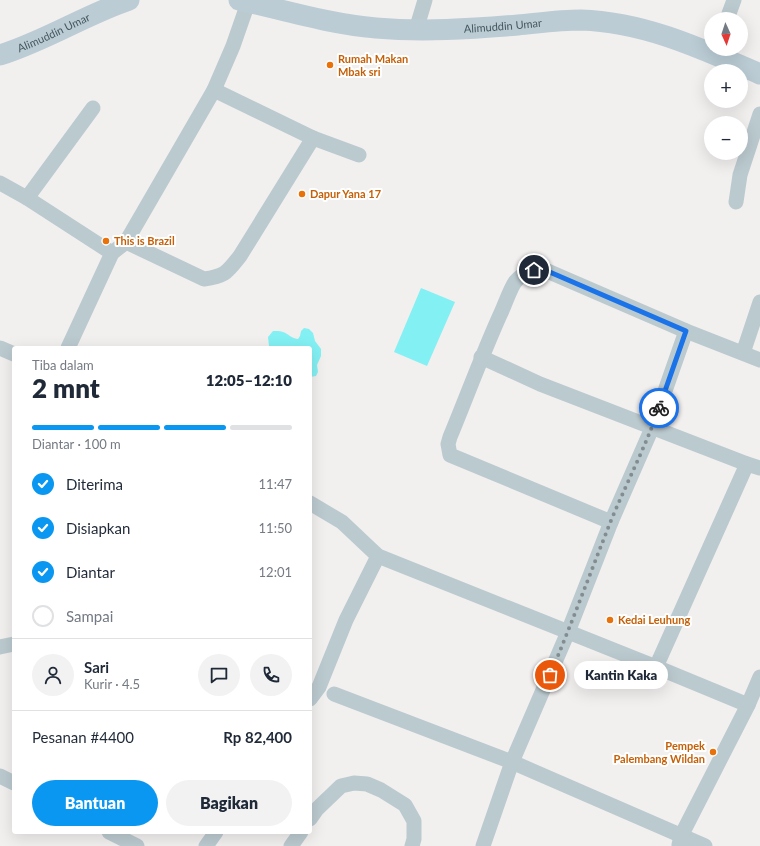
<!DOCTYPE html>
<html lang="id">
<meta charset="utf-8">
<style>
:root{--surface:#fff;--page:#f2f2f3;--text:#1f2937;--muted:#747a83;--line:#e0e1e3;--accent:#0a97f1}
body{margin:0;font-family:Lato,sans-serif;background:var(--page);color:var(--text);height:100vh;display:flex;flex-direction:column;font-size:15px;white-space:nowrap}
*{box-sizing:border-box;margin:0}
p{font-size:13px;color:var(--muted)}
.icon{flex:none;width:22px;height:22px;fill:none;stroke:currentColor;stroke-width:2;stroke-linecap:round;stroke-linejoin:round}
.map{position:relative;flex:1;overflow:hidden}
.panel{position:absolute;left:12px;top:346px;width:300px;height:488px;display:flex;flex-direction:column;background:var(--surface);border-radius:4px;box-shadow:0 4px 16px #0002}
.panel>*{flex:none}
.needle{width:26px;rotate:177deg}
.tools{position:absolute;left:704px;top:12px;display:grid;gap:8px}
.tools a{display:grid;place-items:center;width:44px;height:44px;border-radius:50%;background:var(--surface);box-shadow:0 4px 16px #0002;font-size:20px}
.pin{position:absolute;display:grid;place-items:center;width:34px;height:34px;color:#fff;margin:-17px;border:2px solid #fff;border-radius:50%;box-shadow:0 1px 4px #0007}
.courier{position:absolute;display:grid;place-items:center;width:40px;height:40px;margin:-20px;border:3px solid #1a73e8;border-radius:50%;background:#fff;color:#222;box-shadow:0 1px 5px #0007}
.bubble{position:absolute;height:28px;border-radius:14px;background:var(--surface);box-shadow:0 4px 16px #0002;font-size:13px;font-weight:800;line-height:28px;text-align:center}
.overview em{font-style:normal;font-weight:800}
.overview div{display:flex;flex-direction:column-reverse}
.overview{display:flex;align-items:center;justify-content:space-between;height:68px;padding:0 20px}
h1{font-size:26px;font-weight:800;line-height:30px}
.bar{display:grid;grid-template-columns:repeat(4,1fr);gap:6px 4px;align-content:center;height:48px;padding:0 20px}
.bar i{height:5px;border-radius:3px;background:var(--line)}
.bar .selected{background:var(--accent)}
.bar p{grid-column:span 4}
.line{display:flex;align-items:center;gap:10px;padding:0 20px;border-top:1px solid var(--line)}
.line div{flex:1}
.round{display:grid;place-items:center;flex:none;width:42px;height:42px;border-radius:21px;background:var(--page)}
ol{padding:0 20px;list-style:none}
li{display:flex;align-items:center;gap:12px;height:44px}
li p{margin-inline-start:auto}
li .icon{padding:4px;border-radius:50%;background:var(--accent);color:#fff;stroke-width:4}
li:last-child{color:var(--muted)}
li i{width:22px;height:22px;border:2px solid var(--line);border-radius:50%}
.action{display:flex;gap:8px;margin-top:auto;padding:8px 20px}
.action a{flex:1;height:46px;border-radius:24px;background:var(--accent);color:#fff;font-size:16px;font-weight:800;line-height:46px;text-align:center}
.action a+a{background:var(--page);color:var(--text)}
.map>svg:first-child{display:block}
.water{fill:#83f0f3}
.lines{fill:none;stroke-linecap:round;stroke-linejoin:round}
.street{stroke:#bbcacf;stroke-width:15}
.secondary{stroke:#bbccd5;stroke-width:21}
.done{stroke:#828c91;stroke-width:4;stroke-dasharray:0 7.2}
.route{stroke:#1a73e8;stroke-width:5}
.food-dot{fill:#e8710a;stroke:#fff;stroke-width:1.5}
.labels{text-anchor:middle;stroke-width:4;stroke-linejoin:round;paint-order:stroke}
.street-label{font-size:11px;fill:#45575e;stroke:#fff}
.food-label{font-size:11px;font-weight:bold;fill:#c56008;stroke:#fff;text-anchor:start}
</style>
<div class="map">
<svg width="760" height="846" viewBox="0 0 760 846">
<rect width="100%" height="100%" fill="#f2efef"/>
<g class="water">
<polygon points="421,288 455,302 427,366 394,352"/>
<path d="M304 328 309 329 313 333 315 341 321 349V356L317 365 318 372 316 376 310 377V348H271L269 346 268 337 273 331C288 330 287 337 298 339L300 336 301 331Z"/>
</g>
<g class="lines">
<g class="street">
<polyline points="727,19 734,0"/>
<polyline points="416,30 425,0"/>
<polyline points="214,90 313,138 359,155"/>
<polyline points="0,183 27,198 112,253"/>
<polyline points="27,198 93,108"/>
<polyline points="736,202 740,175 760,114"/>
<path d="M126 242 204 279C226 276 227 272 240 256L313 138"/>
<polyline points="0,348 14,354"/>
<polyline points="68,348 112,253 126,242 214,90 233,46 249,0"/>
<polyline points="743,353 760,302"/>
<polyline points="481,357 540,384 747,464 760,468"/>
<polyline points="310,503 342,522 378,556 656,667 748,705"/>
<path d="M611 522 450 455 448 444 450 437C467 396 482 355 500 315 504 307 510 289 515 282 523 272 533 270 545 270L686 331 760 360"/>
<polyline points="0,647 14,644"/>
<polyline points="656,667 747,464"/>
<polyline points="334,694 512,762 705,846"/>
<polyline points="310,699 319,687 346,620 378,556"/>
<polyline points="0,776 14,783"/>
<polyline points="310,819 317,809 341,786 354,783 367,784 381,790 405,805 414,821 414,839 412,846"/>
<polyline points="109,832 137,846"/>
<polyline points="679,845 681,836 748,705 760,677"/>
<polyline points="206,846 216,832"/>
<polyline points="291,846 301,832"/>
<polyline points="483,846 512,762 568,632 611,522 652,428 686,331"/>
</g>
<g class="secondary">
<path id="s1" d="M239 0C284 10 329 24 376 28 423 32 470 29 518 25 539 23 560 20 581 20 645 22 702 49 760 74"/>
<path id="s2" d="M0 55C45 41 85 15 129 0"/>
</g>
</g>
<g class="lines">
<path class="done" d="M550 675C571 625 590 574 610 523 626 484 645 448 659 408"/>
<polyline class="route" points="534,270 545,270 686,331 659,408"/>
</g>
<g class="food-dot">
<circle cx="330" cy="65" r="4"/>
<circle cx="302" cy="194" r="4"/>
<circle cx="106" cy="241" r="4"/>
<circle cx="610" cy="620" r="4"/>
<circle cx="713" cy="752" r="4"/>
</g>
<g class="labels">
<g class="street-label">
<text dy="4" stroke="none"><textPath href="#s1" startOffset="267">Alimuddin Umar</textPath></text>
<text dy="4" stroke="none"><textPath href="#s2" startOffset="58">Alimuddin Umar</textPath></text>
</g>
<g class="food-label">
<text x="338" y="63">Rumah Makan<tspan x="338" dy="13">Mbak sri</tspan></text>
<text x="310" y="198">Dapur Yana 17</text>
<text x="114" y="245">This is Brazil</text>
<text x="618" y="624">Kedai Leuhung</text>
<text x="705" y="750" text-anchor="end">Pempek<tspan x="705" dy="13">Palembang Wildan</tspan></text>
</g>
</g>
</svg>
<div class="tools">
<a><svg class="needle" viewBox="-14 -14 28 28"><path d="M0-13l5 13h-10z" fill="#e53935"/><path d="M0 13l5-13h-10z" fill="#747a83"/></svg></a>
<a>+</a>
<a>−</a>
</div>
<div class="pin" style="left:550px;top:675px;background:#ea580c"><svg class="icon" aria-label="bag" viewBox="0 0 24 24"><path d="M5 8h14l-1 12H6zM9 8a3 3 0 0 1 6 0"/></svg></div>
<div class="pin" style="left:534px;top:270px;background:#1f2937"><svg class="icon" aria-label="home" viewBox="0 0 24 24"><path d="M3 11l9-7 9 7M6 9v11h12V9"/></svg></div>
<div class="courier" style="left:659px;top:408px"><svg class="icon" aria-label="bike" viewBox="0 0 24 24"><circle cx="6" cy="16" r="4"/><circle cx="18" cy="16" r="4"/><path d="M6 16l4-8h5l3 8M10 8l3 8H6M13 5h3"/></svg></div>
<div class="bubble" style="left:574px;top:661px;width:94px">Kantin Kaka</div>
<section class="panel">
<div class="overview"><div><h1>2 mnt</h1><p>Tiba dalam</p></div><em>12:05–12:10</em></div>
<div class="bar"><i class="selected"></i><i class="selected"></i><i class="selected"></i><i></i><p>Diantar · 100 m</p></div>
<ol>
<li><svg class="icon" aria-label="check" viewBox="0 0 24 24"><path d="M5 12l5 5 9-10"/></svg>Diterima<p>11:47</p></li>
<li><svg class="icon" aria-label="check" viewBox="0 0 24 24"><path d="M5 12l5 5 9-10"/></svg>Disiapkan<p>11:50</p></li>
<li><svg class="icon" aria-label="check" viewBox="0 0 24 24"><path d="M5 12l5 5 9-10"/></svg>Diantar<p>12:01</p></li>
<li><i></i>Sampai</li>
</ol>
<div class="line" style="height:72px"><a class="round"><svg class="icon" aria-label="person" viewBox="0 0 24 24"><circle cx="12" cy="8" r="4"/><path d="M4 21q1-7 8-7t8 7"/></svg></a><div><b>Sari</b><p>Kurir · 4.5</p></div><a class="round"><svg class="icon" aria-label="chat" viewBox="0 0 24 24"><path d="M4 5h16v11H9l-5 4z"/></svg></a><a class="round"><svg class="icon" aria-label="phone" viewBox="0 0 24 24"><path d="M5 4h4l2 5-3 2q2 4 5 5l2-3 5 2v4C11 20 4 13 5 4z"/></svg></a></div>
<div class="line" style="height:52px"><div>Pesanan #4400</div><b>Rp 82,400</b></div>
<div class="action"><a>Bantuan</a><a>Bagikan</a></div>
</section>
</div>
